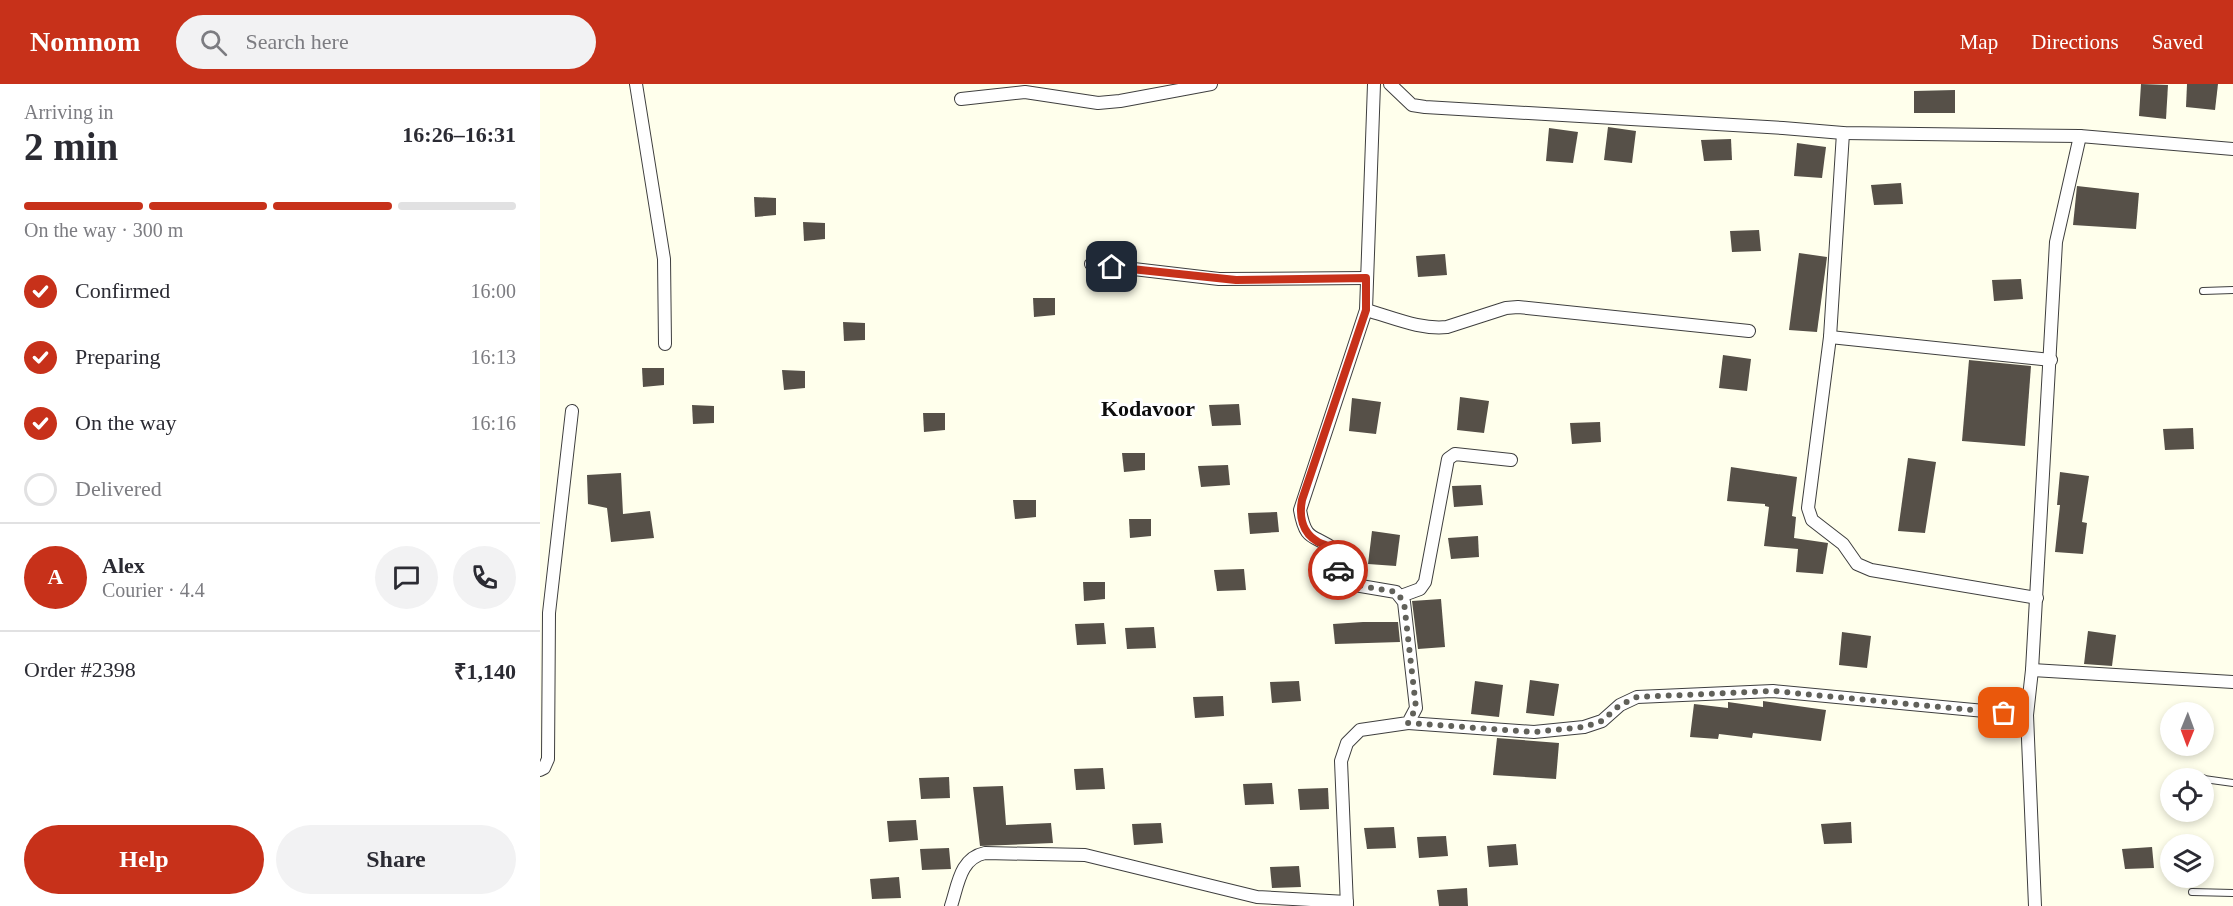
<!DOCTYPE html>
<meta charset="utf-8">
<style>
:root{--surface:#fff;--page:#f2f2f3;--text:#2b2b33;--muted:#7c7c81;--line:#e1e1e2;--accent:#c7311a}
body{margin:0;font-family:"Times New Roman",serif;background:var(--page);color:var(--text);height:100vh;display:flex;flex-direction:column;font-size:22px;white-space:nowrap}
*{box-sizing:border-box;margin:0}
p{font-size:20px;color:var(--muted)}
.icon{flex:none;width:33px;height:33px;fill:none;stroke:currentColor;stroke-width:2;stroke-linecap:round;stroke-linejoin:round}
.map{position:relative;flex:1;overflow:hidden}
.drawer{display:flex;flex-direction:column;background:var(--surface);width:540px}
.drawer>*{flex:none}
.needle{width:39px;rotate:181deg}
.fabs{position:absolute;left:1620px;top:618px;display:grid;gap:12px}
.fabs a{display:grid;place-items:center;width:54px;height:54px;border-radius:50%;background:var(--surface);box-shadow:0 3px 9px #0003;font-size:30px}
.pin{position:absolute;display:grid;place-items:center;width:51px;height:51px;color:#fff;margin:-26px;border-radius:12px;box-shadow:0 3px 9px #0006}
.courier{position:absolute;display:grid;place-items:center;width:60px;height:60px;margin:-30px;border:4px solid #c7311a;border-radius:50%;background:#fff;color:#222;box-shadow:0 2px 8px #0007}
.summary em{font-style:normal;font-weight:600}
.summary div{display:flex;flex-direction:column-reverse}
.summary{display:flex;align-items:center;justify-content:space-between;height:102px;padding:0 24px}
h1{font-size:39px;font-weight:600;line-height:45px}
.bar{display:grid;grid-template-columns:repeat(4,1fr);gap:9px 6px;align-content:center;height:72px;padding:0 24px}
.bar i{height:8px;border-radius:4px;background:var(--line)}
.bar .on{background:var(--accent)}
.bar p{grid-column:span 4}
.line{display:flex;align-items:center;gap:15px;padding:0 24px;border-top:2px solid var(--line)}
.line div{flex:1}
.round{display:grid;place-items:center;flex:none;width:63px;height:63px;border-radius:32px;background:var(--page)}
ol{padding:0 24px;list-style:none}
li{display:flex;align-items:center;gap:18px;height:66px}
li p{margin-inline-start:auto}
li .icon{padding:6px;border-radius:50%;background:var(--accent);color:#fff;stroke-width:4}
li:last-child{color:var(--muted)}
li i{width:33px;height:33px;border:3px solid var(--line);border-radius:50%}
.cta{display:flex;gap:12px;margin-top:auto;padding:12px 24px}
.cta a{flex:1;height:69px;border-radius:36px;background:var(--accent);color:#fff;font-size:24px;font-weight:600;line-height:69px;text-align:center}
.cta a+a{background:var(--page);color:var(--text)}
header{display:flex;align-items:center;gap:36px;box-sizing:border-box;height:84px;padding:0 30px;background:var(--accent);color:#fff}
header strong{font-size:28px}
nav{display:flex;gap:33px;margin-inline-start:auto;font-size:21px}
.search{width:420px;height:54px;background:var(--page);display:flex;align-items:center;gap:15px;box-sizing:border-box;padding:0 21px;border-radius:33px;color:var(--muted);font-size:22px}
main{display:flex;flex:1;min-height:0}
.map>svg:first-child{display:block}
.building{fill:#565048}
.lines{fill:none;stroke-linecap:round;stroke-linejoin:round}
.lane-casing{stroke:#3f3f3f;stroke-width:8}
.street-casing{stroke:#3f3f3f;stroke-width:14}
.lane{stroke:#fff;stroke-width:6}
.street{stroke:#fff;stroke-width:12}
.done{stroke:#61615a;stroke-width:6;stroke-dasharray:0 10.8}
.route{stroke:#c7311a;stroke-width:8}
.labels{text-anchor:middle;stroke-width:6;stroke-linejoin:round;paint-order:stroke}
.district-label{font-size:22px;font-weight:bold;fill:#0c0c0c;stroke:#fff}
</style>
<header>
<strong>Nomnom</strong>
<div class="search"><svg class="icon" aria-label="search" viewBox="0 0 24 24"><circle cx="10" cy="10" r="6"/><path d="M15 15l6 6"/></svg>Search here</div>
<nav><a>Map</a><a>Directions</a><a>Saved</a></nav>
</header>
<main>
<section class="drawer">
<div class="summary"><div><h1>2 min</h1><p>Arriving in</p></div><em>16:26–16:31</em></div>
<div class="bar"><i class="on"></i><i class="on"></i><i class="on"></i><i></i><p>On the way · 300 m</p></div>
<ol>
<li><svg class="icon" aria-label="check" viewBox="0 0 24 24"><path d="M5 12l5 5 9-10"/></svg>Confirmed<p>16:00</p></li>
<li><svg class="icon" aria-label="check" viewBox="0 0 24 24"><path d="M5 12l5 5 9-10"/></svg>Preparing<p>16:13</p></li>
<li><svg class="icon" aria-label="check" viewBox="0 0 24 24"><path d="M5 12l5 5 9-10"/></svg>On the way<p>16:16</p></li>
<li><i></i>Delivered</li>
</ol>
<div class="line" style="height:108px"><b class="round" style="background:var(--accent);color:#fff">A</b><div><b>Alex</b><p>Courier · 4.4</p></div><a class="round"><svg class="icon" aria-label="chat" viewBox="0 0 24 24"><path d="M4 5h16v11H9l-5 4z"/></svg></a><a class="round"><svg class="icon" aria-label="phone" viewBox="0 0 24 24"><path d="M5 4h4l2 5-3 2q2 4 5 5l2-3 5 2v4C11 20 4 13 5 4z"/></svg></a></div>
<div class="line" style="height:78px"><div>Order #2398</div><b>₹1,140</b></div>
<div class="cta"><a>Help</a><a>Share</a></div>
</section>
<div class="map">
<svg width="1693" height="822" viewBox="0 0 1693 822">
<rect width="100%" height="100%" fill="#ffffec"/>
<g class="building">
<polygon points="1601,0 1628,1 1626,35 1599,32"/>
<polygon points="1647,0 1678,0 1675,26 1646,23"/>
<polygon points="1415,6 1415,29 1374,29 1374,7"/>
<polygon points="1068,43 1096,47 1092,79 1064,76"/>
<polygon points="1009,44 1038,48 1033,79 1006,77"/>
<polygon points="1191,55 1192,76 1164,77 1161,56"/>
<polygon points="1257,59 1286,63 1282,94 1254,92"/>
<polygon points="1361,99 1363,120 1334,121 1331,101"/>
<polygon points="1537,102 1599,109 1596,145 1533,141"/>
<polygon points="214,113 236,114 236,131 215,133"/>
<polygon points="263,138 285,139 285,155 264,157"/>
<polygon points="1219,146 1221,167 1192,168 1190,147"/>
<polygon points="1259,169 1287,173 1277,248 1249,246"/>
<polygon points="905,170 907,191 878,193 876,172"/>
<polygon points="1481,195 1483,215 1454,217 1452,196"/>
<polygon points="493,214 515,214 515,231 494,233"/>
<polygon points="303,238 325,239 325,256 304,257"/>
<polygon points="1183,271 1211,275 1207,307 1179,304"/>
<polygon points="1429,276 1491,282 1485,362 1422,357"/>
<polygon points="102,284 124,284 124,301 103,303"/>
<polygon points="242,286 265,287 265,304 244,306"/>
<polygon points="920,313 949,317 944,349 917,346"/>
<polygon points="812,314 841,318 836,350 809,347"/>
<polygon points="699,320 701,341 672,342 669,321"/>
<polygon points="152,321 174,322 174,339 153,340"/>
<polygon points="383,329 405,329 405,346 384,348"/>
<polygon points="1060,338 1061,358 1032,360 1030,339"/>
<polygon points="1653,344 1654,365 1625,366 1623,345"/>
<polygon points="582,369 605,369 605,386 584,388"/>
<polygon points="1368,374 1396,378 1385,449 1358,447"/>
<polygon points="688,381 690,401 661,403 658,382"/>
<polygon points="1191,383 1257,393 1252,432 1256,433 1254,454 1288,459 1283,490 1256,488 1258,465 1224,462 1229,423 1225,422 1225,420 1187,417"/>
<polygon points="1520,388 1549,392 1542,438 1547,439 1543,470 1515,468 1520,421 1517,421"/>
<polygon points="81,389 83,430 110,427 114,454 71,458 67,424 48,420 47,391"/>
<polygon points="941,401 943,421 914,423 912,402"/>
<polygon points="473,416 496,416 496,433 475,435"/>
<polygon points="737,428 739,448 710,450 708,429"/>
<polygon points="589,435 611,435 611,452 590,454"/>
<polygon points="832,447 860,451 856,482 828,480"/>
<polygon points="938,452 939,473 911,475 908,454"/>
<polygon points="704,485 706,506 677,507 674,486"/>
<polygon points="543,498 565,498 565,515 544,517"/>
<polygon points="901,515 905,563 878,565 872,517"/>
<polygon points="823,538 858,538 860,558 795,560 793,540"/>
<polygon points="564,539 566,560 537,561 535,540"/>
<polygon points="614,543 616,564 587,565 585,544"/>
<polygon points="1548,547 1576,551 1572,582 1544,580"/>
<polygon points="1302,548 1331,552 1327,584 1299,581"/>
<polygon points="990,596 1019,600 1014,632 986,629"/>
<polygon points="759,597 761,617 732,619 730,598"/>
<polygon points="935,597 963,601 959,633 931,630"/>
<polygon points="683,612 684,632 655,634 653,613"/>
<polygon points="1223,617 1286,626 1281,657 1213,649 1212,654 1179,650 1178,655 1150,653 1154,620 1188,624 1188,618 1223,623"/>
<polygon points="957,654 1019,659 1016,695 953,691"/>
<polygon points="563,684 565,705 536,706 534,685"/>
<polygon points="409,693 410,714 381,715 379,694"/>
<polygon points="732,699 734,720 705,721 703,700"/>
<polygon points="463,702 466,741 511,739 513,759 440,762 433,703"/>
<polygon points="788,704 789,725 760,726 758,705"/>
<polygon points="376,736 378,756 349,758 347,737"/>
<polygon points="1311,738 1312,759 1284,760 1281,740"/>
<polygon points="621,739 623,759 594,761 592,740"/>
<polygon points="854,743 856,764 827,765 824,744"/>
<polygon points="906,752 908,772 879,774 877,753"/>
<polygon points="976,760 978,781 949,783 947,762"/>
<polygon points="1612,763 1614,784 1585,785 1582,765"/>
<polygon points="409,764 411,785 382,786 380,765"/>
<polygon points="759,782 761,803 732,804 730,783"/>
<polygon points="359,793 361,814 332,815 330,795"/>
<polygon points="927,804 928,822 899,822 897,806"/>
</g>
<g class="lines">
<g class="lane-casing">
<g id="lane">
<polyline points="1663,207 1693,206"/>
<polyline points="1653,693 1663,694"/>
<polyline points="1664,695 1693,699"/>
<polyline points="1652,808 1693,809"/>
</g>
</g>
<g class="street-casing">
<g id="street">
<polyline points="96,0 124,175 125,260"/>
<polyline points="850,0 872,21 885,23 1243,44 1303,49 1540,52 1693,65"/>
<polyline points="421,15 485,8 558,19 580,17 671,0"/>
<polyline points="1303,49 1290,253 1268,424 1272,436 1303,460 1317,480 1331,486 1497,514"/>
<polyline points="551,180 679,195 826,194"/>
<path d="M826 226C852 233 880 246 907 243L966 224 978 223 1209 247"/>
<polyline points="1290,253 1511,276"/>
<polyline points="861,512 880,505 885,498 908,375 915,370 971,376"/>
<polyline points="1492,586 1693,598"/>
<polyline points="868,639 994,648 1044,643 1062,637 1080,621 1097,613 1233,607 1487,631"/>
<polyline points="0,686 4,684 8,675 9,529 32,327"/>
<path d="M411 822C418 801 420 774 445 769L545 771 717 813 807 818"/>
<path d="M807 822 801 677 807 659 820 646 868 639 876 624 864 518 856 508 803 499 798 494 795 466C774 449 766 460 760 426L826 226 834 0"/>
<polyline points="1495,822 1487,631 1492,586 1516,158 1540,52"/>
</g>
</g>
<use href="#lane" class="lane"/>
<use href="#street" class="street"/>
</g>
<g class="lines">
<polyline class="done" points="798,486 798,494 804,499 856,508 864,518 876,624 868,639 994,648 1044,643 1062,637 1080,621 1097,613 1233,607 1464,629"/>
<path class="route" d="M572 183 696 196 826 194V226L762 416C759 432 762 449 778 458 784 461 790 462 795 466L798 486"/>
</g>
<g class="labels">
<g class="district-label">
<text x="608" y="332">Kodavoor</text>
</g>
</g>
</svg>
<div class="fabs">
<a><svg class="needle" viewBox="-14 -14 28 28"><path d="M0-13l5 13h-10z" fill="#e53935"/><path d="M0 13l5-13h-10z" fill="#7c7c81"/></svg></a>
<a><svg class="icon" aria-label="locate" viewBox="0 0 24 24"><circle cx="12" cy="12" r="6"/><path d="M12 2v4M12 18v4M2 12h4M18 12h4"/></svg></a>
<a><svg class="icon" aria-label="layers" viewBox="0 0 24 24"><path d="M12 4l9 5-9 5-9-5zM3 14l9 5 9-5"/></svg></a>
</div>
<div class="pin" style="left:1464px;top:629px;background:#ea580c"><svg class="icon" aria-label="bag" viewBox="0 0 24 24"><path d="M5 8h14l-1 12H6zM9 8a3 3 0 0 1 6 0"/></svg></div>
<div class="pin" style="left:572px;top:183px;background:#1f2937"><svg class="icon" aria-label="home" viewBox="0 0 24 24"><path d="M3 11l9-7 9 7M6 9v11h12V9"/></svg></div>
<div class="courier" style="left:798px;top:486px"><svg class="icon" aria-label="car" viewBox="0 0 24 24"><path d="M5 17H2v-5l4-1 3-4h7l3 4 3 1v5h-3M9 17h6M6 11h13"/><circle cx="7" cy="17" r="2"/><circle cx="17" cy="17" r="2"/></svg></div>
</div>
</main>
